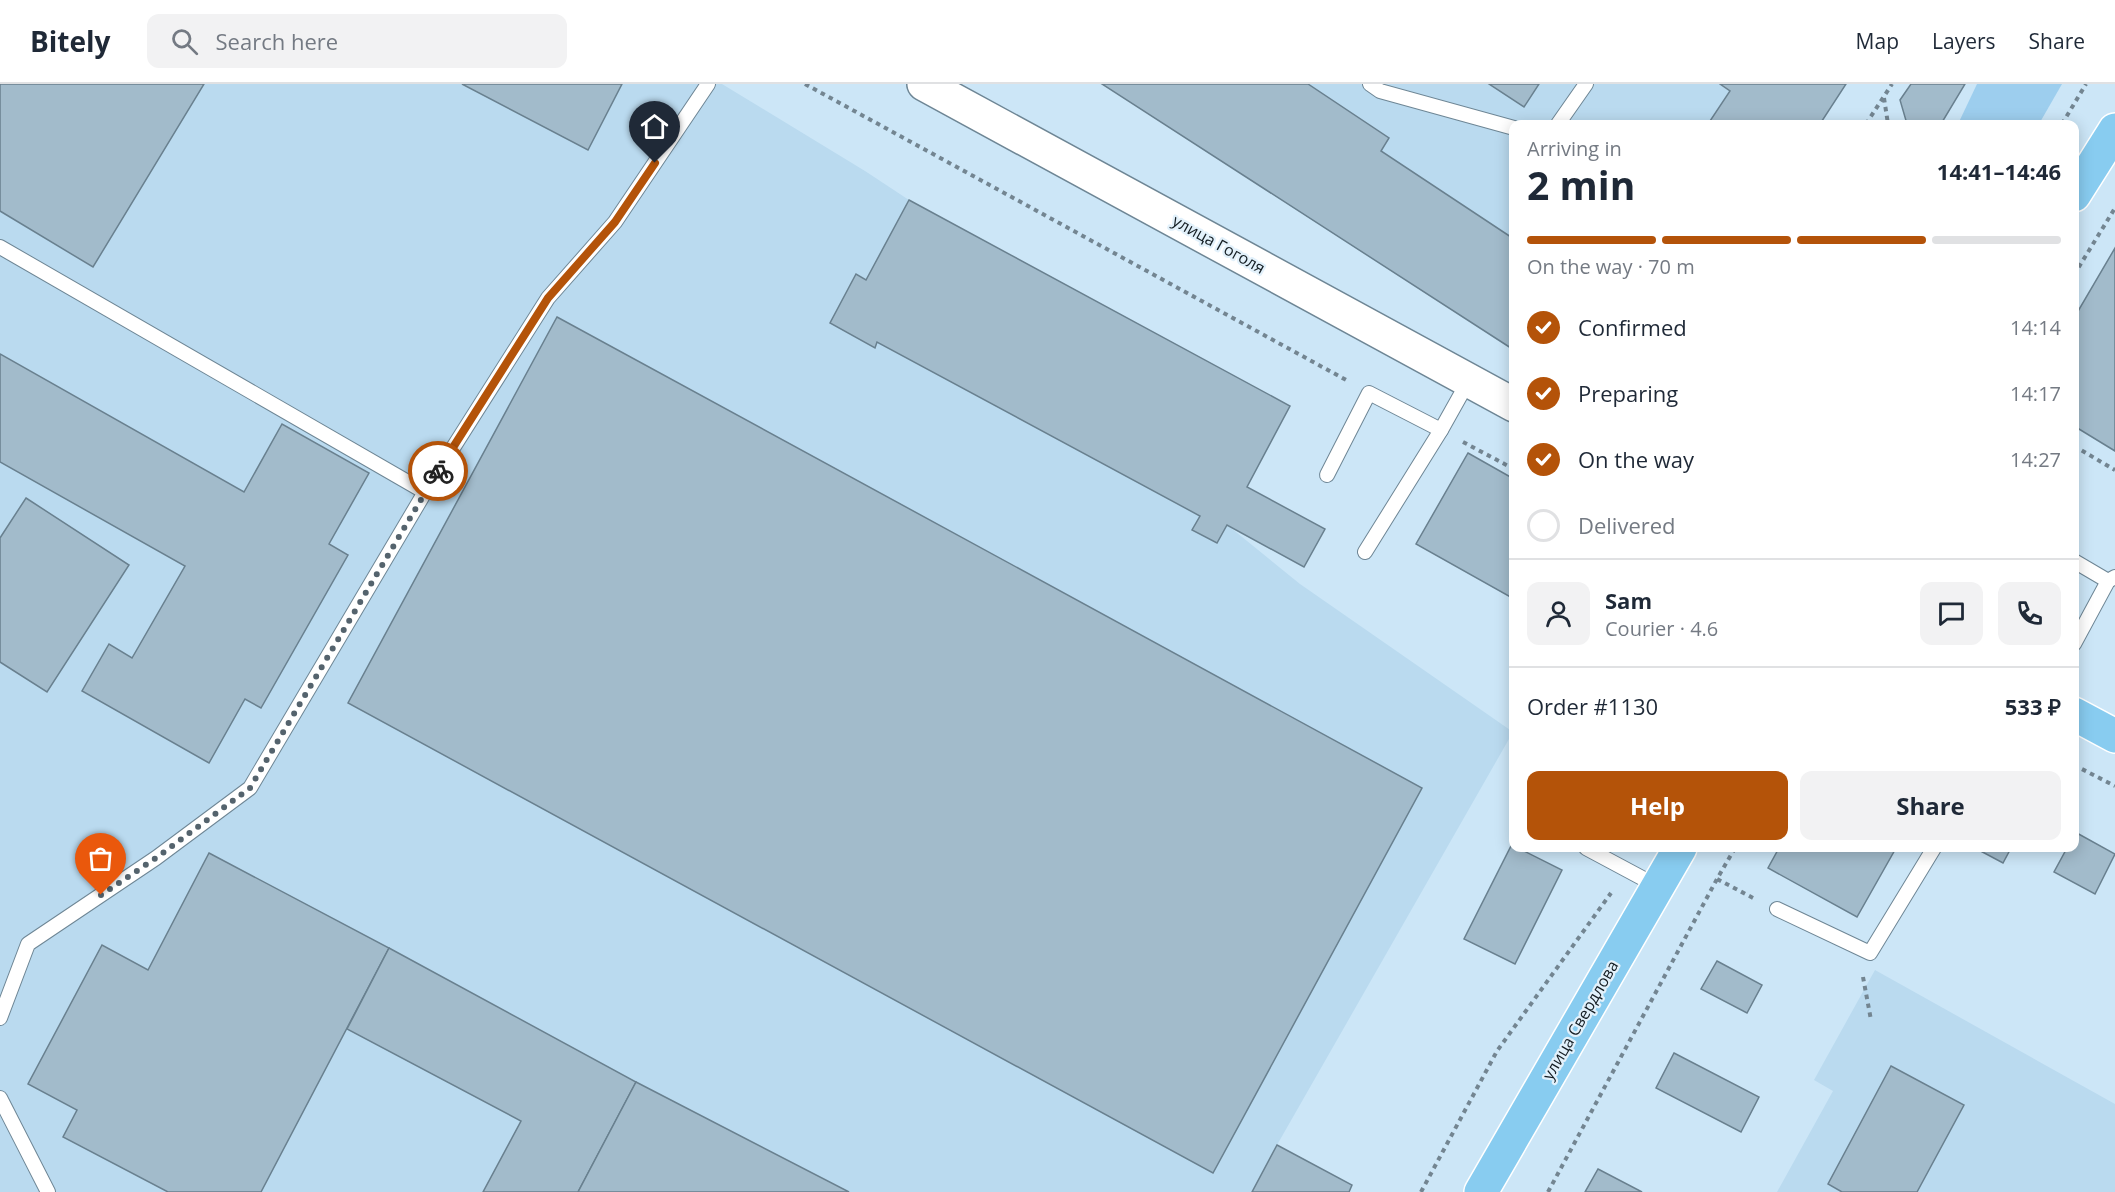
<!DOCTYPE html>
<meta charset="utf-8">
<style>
:root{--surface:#fff;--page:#f2f2f3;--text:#1f2937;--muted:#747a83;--line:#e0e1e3;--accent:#b45309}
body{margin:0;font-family:"Open Sans",sans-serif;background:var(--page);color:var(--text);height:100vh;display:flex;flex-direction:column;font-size:22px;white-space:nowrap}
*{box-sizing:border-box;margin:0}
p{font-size:20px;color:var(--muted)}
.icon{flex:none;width:33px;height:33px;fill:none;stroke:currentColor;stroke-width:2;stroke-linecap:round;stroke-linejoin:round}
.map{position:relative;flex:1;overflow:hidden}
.sheet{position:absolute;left:1509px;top:36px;width:570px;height:732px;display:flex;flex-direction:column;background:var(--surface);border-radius:12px;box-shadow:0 3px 15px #0003}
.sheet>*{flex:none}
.pin{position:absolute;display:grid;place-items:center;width:51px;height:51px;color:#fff;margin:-62px -26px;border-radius:50% 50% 50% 0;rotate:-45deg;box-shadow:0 0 6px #0007}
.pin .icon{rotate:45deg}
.courier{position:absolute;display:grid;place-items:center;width:60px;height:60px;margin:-30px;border:4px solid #b45309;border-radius:50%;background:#fff;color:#222;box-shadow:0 2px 8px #0007}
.head em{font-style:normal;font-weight:700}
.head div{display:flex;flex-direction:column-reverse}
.head{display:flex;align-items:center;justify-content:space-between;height:102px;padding:0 18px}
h1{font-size:39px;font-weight:700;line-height:45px}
.bar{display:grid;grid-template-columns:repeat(4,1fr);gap:9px 6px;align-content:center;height:72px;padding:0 18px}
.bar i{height:8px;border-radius:4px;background:var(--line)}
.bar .on{background:var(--accent)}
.bar p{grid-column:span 4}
.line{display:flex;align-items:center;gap:15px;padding:0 18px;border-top:2px solid var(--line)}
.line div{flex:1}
.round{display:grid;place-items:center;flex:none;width:63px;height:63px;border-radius:12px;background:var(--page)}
ol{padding:0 18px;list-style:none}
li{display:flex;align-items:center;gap:18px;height:66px}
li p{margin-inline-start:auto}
li .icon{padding:6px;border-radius:50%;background:var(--accent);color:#fff;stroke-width:4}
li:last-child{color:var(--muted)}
li i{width:33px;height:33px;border:3px solid var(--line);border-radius:50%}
.action{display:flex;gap:12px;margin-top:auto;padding:12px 18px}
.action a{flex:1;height:69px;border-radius:12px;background:var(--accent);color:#fff;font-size:24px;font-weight:700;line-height:69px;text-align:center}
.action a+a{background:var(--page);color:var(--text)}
header{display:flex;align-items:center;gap:36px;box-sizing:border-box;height:84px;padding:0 30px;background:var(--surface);border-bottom:2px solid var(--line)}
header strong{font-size:28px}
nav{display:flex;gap:33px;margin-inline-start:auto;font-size:21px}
.search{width:420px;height:54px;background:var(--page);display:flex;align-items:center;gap:15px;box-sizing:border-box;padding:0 21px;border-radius:12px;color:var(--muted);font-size:22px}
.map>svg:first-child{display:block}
.built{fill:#badaef}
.green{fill:#9dceee}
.building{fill:#a2bbcb;stroke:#69808f;stroke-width:1.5}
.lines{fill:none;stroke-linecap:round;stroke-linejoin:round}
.service-casing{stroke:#6e8695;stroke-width:16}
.secondary-casing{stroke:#6e8695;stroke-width:36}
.primary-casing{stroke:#fff;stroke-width:36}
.path{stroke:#738591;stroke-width:4;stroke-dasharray:4.5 4.5;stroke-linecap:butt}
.service{stroke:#fff;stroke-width:14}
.secondary{stroke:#fff;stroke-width:33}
.primary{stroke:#88ccf0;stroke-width:33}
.done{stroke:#54636d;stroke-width:6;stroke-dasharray:0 10.8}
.route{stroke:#b45309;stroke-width:8}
.labels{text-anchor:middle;stroke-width:4.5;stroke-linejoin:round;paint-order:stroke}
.street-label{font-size:16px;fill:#131c22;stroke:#e2f1fb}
</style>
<header>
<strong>Bitely</strong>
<div class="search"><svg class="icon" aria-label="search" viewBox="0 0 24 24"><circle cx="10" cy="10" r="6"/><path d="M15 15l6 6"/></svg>Search here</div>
<nav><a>Map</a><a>Layers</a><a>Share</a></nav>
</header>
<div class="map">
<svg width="2115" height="1108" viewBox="0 0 2115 1108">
<rect width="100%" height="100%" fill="#cce6f7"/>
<g class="built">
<polygon points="0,0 722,0 865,87 909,116 1290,322 1247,403 1325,445 1304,483 1231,444 1300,500 1513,648 1277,1061 1352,1101 1349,1108 0,1108"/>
<polygon points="1102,0 1846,0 1820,40 1514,40 1513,266"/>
<polygon points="1875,886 2115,1020 2115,1108 1777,1108 1833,1007 1814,996"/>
</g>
<polygon class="green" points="1977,0 2062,0 2039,40 1958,40"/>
<g class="building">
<polygon points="0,0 204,0 93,183 0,127"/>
<polygon points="462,0 622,0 588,66"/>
<polygon points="1102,0 1308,0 1389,54 1381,67 1514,155 1514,266"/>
<polygon points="1489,0 1539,0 1524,23"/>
<polygon points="1720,0 1846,0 1820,40 1708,40 1730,7"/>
<polygon points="1911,0 1965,0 1941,40 1907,40 1900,16"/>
<polygon points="909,116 1290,322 1247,403 1325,445 1304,483 1227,441 1217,459 1192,446 1200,432 877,258 875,264 830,239 856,190 866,196"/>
<polygon points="2115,164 2115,367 2074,342 2074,234"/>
<polygon points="557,233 1422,704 1213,1089 348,619"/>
<polygon points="0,270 244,408 282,340 369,389 329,460 348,471 261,624 245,615 209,679 82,607 109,560 132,574 185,482 0,378"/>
<polygon points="1468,369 1514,395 1514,515 1416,460"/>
<polygon points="26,414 129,481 47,608 0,578 0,454"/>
<polygon points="2075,748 2115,770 2095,810 2054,788 2067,764 2074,764"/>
<polygon points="1512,760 1514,764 1518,764 1562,786 1515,880 1464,855"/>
<polygon points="1779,764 1896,764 1857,833 1768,784"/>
<polygon points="1975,764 2011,764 2003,779"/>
<polygon points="209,769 389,864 261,1108 168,1108 63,1053 77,1026 28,1000 102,861 148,886"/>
<polygon points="389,864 636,998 578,1108 483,1108 521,1037 347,945"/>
<polygon points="1717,877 1762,901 1747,929 1701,905"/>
<polygon points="1674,969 1759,1013 1741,1048 1656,1004"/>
<polygon points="1891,982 1964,1021 1917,1108 1842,1108 1828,1100"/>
<polygon points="636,998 849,1108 578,1108"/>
<polygon points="1277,1061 1352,1101 1349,1108 1252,1108"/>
<polygon points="1598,1085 1642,1108 1585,1108"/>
</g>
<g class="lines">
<g class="service-casing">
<g id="service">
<polyline points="1370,0 1380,7 1514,44"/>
<polyline points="1558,40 1586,0"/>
<polyline points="0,163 425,408"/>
<polyline points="1327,391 1369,309 1441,346 1469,296"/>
<polyline points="1365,468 1441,346"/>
<polyline points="2074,477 2108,497"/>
<polyline points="2074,560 2108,497 2115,493"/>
<polyline points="1586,764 1657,802"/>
<polyline points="1777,825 1870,869 1934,764"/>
<polyline points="0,934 28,860 156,774 250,704 425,408 548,214 615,138 708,0"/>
<polyline points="0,1014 48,1108"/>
</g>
</g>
<g class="secondary-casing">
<polyline id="secondary" points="924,0 1514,321"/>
</g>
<g class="primary-casing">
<g id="primary">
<polyline points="2074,111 2115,46"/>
<polyline points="2074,630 2115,652"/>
<polyline points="1481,1108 1680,764"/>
</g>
</g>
<g class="path">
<polyline points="805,0 1348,297"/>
<polyline points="1884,14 1888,40"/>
<polyline points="1866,40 1892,0"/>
<polyline points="2062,40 2086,0"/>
<polyline points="2074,191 2115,124"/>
<polyline points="1463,358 1514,385"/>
<polyline points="2074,362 2115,386"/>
<polyline points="2074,681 2115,702"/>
<polyline points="1735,764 1717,795 1757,816"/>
<polyline points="1863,893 1871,936"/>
<polyline points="1421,1108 1497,967 1611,809"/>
<polyline points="1548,1108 1717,795"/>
</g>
<use href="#service" class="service"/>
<use href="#secondary" class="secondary"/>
<use href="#primary" class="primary"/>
</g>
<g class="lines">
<polyline class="done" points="101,811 156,774 250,704 438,387"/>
<polyline class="route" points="438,387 548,214 615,138 655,79"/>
</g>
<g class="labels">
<g class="street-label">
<text transform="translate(1219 160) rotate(29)" y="6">улица Гоголя</text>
<text transform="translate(1580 936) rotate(-60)" y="6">улица Свердлова</text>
</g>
</g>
</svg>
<div class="pin" style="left:101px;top:811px;background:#ea580c"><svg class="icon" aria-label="bag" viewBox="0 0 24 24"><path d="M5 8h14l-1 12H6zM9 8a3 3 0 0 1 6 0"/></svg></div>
<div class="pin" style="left:655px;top:79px;background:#1f2937"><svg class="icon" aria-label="home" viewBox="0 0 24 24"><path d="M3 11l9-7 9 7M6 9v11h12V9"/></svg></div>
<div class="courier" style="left:438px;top:387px"><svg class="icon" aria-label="bike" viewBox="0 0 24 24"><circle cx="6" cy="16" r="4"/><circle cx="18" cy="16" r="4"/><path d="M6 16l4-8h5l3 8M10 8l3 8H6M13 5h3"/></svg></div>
<section class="sheet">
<div class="head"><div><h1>2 min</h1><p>Arriving in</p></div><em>14:41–14:46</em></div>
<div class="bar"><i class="on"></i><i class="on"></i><i class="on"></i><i></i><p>On the way · 70 m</p></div>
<ol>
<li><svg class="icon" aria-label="check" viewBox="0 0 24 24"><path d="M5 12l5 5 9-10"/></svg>Confirmed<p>14:14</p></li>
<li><svg class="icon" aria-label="check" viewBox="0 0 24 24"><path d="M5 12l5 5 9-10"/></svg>Preparing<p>14:17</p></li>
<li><svg class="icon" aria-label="check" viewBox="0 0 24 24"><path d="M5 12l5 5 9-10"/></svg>On the way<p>14:27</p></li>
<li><i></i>Delivered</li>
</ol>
<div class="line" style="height:108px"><a class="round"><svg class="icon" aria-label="person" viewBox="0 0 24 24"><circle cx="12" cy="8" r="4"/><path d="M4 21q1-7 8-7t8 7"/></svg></a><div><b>Sam</b><p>Courier · 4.6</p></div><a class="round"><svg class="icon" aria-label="chat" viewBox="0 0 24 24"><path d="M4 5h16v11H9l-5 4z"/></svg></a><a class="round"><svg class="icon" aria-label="phone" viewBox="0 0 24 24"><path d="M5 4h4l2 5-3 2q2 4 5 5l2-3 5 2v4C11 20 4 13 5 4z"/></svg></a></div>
<div class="line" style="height:78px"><div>Order #1130</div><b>533 ₽</b></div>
<div class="action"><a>Help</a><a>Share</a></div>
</section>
</div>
